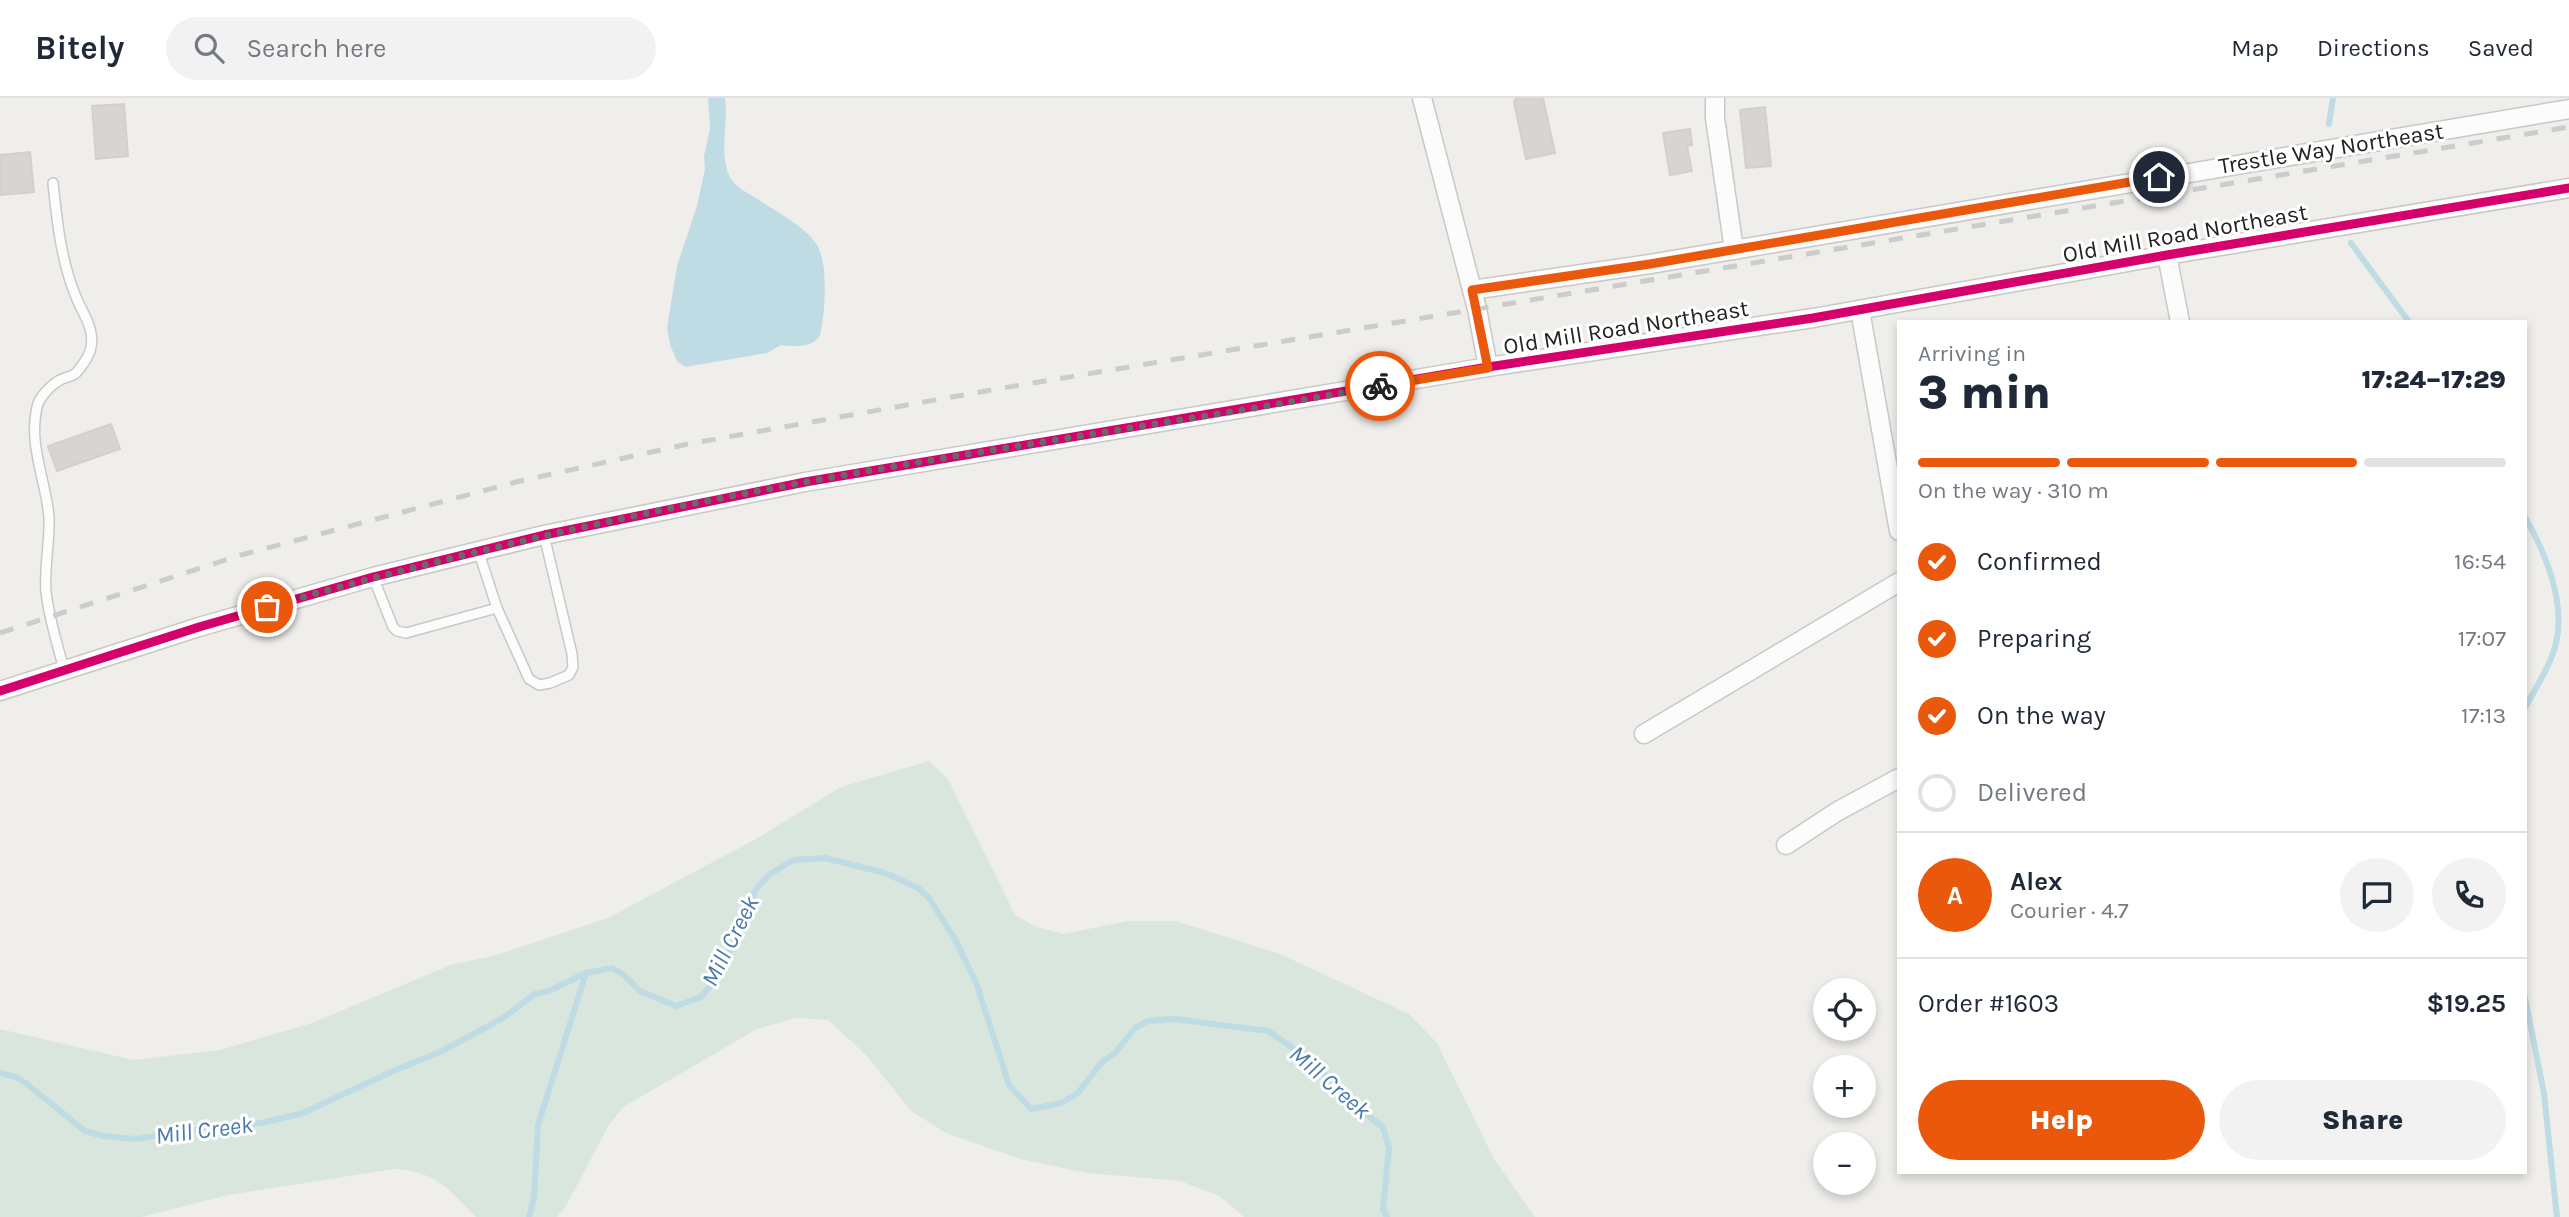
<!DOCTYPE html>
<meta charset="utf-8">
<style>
:root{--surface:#fff;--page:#f2f2f3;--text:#1f2937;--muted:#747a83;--line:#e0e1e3;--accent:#ea580c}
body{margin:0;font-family:Karla,sans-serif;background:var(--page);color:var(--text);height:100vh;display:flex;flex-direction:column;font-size:26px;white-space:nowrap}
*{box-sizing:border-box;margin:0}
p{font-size:23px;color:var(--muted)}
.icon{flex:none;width:38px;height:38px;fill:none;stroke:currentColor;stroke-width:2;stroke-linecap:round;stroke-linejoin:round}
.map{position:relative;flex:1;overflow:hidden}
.sheet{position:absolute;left:1897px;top:222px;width:630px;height:854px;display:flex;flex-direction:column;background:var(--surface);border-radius:0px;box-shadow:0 4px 10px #0003}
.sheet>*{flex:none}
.controls{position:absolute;left:1813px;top:880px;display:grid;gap:14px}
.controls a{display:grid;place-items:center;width:63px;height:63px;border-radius:50%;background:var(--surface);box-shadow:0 4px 10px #0003;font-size:35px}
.pin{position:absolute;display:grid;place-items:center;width:60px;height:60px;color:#fff;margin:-30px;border:4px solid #fff;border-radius:50%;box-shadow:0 2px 7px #0007}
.courier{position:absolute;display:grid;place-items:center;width:70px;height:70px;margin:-35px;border:5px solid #ea580c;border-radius:50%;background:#fff;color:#222;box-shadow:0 2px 9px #0007}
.headline em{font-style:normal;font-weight:800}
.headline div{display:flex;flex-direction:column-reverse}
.headline{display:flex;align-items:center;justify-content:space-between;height:119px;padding:0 21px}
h1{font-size:46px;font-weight:800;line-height:52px}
.bar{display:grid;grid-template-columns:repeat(4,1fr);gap:10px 7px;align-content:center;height:84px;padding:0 21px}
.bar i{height:9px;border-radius:5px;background:var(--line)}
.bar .current{background:var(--accent)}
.bar p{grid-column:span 4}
.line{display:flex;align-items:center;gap:18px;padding:0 21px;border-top:2px solid var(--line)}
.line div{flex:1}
.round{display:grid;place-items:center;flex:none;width:74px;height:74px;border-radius:37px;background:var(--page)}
ol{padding:0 21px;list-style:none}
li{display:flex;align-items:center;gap:21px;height:77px}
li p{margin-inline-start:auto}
li .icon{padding:7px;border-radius:50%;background:var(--accent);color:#fff;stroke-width:4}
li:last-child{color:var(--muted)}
li i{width:38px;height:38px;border:4px solid var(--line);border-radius:50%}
.primary-button{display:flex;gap:14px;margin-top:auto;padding:14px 21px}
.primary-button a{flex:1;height:80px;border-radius:42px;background:var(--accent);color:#fff;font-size:28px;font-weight:800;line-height:80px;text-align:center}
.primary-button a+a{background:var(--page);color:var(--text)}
header{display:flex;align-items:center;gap:42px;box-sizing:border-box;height:98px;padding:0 35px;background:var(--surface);border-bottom:2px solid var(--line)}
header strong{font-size:33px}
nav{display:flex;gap:38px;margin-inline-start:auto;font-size:24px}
.search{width:490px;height:63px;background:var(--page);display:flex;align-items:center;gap:18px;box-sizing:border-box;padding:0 24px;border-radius:38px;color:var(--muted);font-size:26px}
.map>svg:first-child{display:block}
.wetland{fill:#d9e6de}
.water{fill:#bfdbe3}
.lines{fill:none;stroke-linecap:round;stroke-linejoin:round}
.stream{stroke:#bfdbe3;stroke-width:6}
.building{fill:#d7d4d2;stroke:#d3d0cc;stroke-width:2}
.lane-casing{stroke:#c9c8c7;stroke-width:12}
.street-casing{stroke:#c9c8c7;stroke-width:21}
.lane{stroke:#fdfcfc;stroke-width:9}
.street{stroke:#fdfcfc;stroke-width:18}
.rail{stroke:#ccc;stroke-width:5;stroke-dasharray:14 14;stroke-linecap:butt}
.cycleway-casing{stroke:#fff;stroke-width:13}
.cycleway{stroke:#d6006c;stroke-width:9}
.done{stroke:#6a6968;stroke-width:7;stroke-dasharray:0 12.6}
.route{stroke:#ea580c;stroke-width:9}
.labels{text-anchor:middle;stroke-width:6;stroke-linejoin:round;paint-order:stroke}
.street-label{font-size:23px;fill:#222;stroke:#fff}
.water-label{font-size:24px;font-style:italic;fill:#4a7aab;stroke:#fff}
</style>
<header>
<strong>Bitely</strong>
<div class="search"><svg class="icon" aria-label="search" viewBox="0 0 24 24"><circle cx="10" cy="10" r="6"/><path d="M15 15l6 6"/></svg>Search here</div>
<nav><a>Map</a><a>Directions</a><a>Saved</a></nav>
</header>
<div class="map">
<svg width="2569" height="1119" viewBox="0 0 2569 1119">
<rect width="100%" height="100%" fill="#f0eeeb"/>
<path class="wetland" d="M929 663 948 681 1015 817 1037 829 1063 836 1128 823H1176L1280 856 1409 916 1437 945 1494 1061 1535 1119H1244L1219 1098 1180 1083 1087 1075 1020 1061 946 1035 911 1013 867 958 828 922 796 920 757 931 625 1008 610 1025 566 1108 557 1119H476C447 1090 437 1074 394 1071L228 1097 142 1119H0V931L133 962 220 952 312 925 453 866 493 858 608 820 754 742 841 689Z"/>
<path class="water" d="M708 0H725C729 25 718 55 730 79 736 90 750 96 759 102 778 115 801 126 815 144 829 161 825 212 821 233 818 250 794 249 781 247L767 255 685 269 677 263 670 247 667 230 677 168 697 108 705 71 704 58 710 31Z"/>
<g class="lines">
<g class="stream">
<polyline points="2329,26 2333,0"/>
<polyline points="2351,145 2409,224"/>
<path d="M2525 419C2545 454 2566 504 2556 545 2552 565 2535 591 2525 610"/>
<polyline points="2525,899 2544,996 2557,1119"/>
<polyline points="0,975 16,979 27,986 85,1033 103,1038 136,1041 220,1028 262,1025 303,1015 391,974 442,953 503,920 535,896 549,893 586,875 612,870 624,877 640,893 676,908 701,899 711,887 727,859 756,791 770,776 793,762 825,760 885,775 918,790 929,800 956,843 977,887 1009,987 1031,1011 1061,1005 1078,995 1101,965 1116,954 1135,930 1148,923 1175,921 1268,933 1316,966 1346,1001 1383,1029 1389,1050 1383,1111 1387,1119"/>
<polyline points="529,1119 534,1100 538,1027 586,875"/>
</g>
</g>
<g class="building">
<polygon points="1516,0 1543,0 1555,55 1526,61 1514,4"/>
<polygon points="124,6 128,58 96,61 92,8"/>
<polygon points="1765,9 1771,68 1746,70 1740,12"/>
<polygon points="1690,31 1692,47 1687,48 1692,73 1670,77 1663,35"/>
<polygon points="30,54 34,94 0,97 0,57"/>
<polygon points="111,326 120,351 57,373 48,348"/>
</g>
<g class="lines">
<g class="lane-casing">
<g id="lane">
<path d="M53 85C57 123 61 163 76 199 82 214 95 231 91 249 90 257 81 270 75 276 71 279 65 279 60 282 51 287 39 299 37 309 28 346 46 383 49 419 50 444 44 469 46 494 49 520 57 546 64 571"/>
<polyline points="373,479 393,529 397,533 406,535 497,510 478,452"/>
<polyline points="497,510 529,581 539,587 550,585 569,577 573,569 572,556 544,437"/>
</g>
</g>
<g class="street-casing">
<g id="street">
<polyline points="1422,0 1477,211 1488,269"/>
<polyline points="1715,0 1715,20 1734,152"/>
<polyline points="2167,157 2180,224"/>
<polyline points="1472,192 1650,166 2569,11"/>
<polyline points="1860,212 1899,433"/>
<polyline points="0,593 199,529 373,479 544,437 805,384 1488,269 1813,220 2167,157 2569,90"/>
<polyline points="1644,636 1899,484"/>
<polyline points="1786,747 1838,713 1899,680"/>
</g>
</g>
<use href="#lane" class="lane"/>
<use href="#street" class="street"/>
<polyline class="rail" points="0,535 241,457 520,383 688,346 997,291 2569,29"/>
<g class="cycleway-casing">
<polyline id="cycleway" points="0,593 199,529 373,479 544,437 805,384 1488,269 1813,220 2167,157 2569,90"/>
</g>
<use href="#cycleway" class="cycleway"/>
</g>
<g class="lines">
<path class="done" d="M267 509C445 459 624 417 806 384 997 349 1189 323 1380 288"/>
<polyline class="route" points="1380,288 1488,270 1472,192 1650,166 2159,79"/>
</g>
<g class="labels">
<g class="street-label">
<text transform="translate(2331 50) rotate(-9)" y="8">Trestle Way Northeast</text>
<text transform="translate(2185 135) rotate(-10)" y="8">Old Mill Road Northeast</text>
<text transform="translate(1626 229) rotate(-9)" y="8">Old Mill Road Northeast</text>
</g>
<g class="water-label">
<text transform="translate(730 843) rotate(-63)" y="8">Mill Creek</text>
<text transform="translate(1330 984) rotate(41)" y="8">Mill Creek</text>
<text transform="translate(204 1032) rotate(-7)" y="8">Mill Creek</text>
</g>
</g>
</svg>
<div class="controls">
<a><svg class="icon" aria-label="locate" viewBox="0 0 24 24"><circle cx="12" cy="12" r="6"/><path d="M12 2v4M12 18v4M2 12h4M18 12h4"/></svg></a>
<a>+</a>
<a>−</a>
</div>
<div class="pin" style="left:267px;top:509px;background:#ea580c"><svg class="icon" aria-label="bag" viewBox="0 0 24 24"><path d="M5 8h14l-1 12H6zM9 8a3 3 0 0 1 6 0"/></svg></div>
<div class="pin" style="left:2159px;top:79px;background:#1f2937"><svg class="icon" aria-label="home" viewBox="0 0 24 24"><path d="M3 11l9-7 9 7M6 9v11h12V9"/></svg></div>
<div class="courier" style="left:1380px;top:288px"><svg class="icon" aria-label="bike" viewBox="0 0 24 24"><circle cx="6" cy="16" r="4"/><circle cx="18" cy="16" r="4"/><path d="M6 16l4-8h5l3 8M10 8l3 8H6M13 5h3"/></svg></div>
<section class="sheet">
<div class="headline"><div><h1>3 min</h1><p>Arriving in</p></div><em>17:24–17:29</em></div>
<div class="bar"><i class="current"></i><i class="current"></i><i class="current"></i><i></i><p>On the way · 310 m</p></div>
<ol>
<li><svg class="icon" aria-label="check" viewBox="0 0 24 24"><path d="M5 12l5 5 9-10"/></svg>Confirmed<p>16:54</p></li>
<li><svg class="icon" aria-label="check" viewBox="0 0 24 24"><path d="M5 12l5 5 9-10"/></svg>Preparing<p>17:07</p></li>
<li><svg class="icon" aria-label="check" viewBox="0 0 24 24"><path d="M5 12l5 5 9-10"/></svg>On the way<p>17:13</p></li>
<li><i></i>Delivered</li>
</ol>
<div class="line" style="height:126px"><b class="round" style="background:var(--accent);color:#fff">A</b><div><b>Alex</b><p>Courier · 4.7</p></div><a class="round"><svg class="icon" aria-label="chat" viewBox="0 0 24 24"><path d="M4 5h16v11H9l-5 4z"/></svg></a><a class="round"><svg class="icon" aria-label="phone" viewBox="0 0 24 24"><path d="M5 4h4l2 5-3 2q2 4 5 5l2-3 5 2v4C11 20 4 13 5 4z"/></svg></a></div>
<div class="line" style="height:91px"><div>Order #1603</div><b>$19.25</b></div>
<div class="primary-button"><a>Help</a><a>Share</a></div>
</section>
</div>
